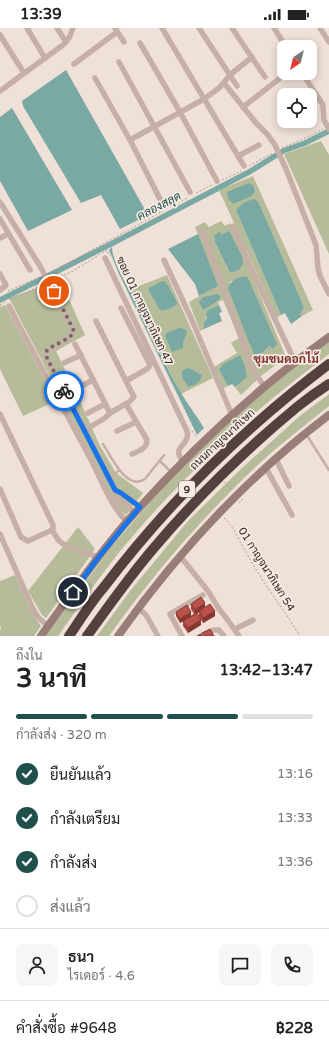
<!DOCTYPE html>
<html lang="th">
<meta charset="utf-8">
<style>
:root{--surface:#fff;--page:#f6f6f6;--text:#222;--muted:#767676;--line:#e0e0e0;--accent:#1f504b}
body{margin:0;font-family:"Varela Round",Sarabun,sans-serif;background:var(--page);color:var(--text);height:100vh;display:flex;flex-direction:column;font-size:15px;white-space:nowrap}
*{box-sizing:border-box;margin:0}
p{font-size:13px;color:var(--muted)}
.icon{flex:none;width:22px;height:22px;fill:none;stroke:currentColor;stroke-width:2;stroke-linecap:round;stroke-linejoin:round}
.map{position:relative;height:608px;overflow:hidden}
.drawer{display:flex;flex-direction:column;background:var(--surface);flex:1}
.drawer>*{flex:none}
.needle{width:26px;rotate:215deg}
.controls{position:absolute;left:277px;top:12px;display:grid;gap:8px}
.controls a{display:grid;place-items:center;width:40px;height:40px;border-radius:8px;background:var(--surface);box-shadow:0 2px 10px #0003;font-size:20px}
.pin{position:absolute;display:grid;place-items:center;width:34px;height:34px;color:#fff;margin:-17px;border:2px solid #fff;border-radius:50%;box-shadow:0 1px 4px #0007}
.courier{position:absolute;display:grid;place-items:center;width:40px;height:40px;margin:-20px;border:3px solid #1a73e8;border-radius:50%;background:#fff;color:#222;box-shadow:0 1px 5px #0007}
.overview em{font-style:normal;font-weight:700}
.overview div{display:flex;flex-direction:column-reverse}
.overview{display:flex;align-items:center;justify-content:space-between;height:68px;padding:0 16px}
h1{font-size:26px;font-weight:700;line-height:30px}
.bar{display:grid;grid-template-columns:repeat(4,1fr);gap:6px 4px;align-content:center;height:48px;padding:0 16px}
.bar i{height:5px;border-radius:3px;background:var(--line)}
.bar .on{background:var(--accent)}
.bar p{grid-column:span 4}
.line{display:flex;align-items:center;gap:10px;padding:0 16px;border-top:1px solid var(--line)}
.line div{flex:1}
.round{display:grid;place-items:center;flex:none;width:42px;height:42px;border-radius:8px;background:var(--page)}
ol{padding:0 16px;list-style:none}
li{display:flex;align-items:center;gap:12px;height:44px}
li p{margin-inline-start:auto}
li .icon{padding:4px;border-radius:50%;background:var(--accent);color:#fff;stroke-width:4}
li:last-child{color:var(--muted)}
li i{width:22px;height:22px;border:2px solid var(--line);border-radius:50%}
.status{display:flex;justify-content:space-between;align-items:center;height:28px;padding:0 20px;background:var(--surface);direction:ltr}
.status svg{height:11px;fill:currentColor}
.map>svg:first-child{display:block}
.green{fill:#b6bc9a;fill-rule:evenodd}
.water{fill:#7aa9a3}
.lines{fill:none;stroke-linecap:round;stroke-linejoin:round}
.canal{stroke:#7aa9a3;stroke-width:5.5}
.path{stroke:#b19990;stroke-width:1;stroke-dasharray:2 2;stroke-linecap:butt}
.lane{stroke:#c6afa6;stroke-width:2.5}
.street{stroke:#c6afa6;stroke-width:5.5}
.secondary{stroke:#997e77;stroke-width:8}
.highway{stroke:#52413e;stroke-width:10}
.wall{fill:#a2463f}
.shaded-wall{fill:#843933}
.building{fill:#bc5149;stroke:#843933}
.done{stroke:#746864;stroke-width:4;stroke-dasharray:0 7.2}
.route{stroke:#1a73e8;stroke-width:5}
.labels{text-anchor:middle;stroke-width:3.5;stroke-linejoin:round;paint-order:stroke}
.shield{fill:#f7ebe4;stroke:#6d625f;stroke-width:1}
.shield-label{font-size:10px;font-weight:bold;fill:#322826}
.street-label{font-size:11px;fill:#322826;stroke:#f7ebe4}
.water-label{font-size:12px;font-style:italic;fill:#1f504b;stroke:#f7ebe4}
.neighbourhood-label{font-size:12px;font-weight:bold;fill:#7b2b25;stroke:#f7ebe4}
</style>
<div class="status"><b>13:39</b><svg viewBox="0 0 49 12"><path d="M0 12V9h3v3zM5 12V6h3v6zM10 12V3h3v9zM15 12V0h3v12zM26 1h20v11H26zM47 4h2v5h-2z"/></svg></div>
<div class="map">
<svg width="329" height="608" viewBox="0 0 329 608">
<rect width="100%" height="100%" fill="#efe0d8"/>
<g class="green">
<polygon points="321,113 329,127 329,226 284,126"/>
<polygon points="253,148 313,282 302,288 300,287 304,279 259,175 236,182 281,287 277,290 219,162"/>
<path d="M221 193 225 198 230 195 286 329 261 348 241 367 235 359 247 348 219 342 228 358 223 361 214 339 237 325 231 315 239 310 223 272 218 274 219 277 208 282C207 289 204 294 204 301L200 303 189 274 217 258 195 199 205 194 209 199ZM229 203 239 242 230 245 215 214 214 208 222 206ZM247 248 270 318 256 330 230 254 236 251Z"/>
<path d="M167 247 213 350 181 366C163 332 147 296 129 262Z"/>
<path d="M60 251 85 307 56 323 80 373 99 416 116 445 143 465 126 487C113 479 100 444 92 430 65 377 37 323 9 270L43 258Z"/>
<polygon points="5,277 56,373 23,388 0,341 0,279"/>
<path d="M329 313V326C311 340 292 354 274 369 221 413 171 463 126 516 102 545 80 577 58 608H46L112 518 166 456 199 422 267 360Z"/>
<path d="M329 366V378C310 393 291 408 272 424 211 479 157 541 109 608H97L130 563 188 493 243 439 301 387Z"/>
<polygon points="78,499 95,521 46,590 42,587 28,563"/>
<polygon points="15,547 30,581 41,598 34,608 0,608 0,603 1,601 0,598 0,553"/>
</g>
<g class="water">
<polygon points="66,42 148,187 120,201 101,167 81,175 23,78 22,73"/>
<polygon points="12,80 72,182 28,203 0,153 0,89"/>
<polygon points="249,155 253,157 255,164 252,168 233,176 228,170 227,164"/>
<path d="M255 171 259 175 304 279 300 287 302 288 291 296 285 285 281 287 236 182C240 177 248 172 255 171Z"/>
<polygon points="229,203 242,228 243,236 239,242 230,245 215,214 214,208 219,204 222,206"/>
<polygon points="198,206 218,258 199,268 195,256 168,221"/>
<path d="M112 219C112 234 129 261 136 275 151 305 164 336 181 365 188 377 197 388 204 400L197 407 119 246 109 222Z"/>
<path d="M247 248 277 316 273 321 270 318 256 330 248 312 228 260C232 250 238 250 247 248Z"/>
<path d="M162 253 166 254 177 274V276C173 279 165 284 160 282L149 263V260Z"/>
<polygon points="218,266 221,269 219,272 203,282 199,274 203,269"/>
<polygon points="219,277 222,284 219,285 222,293 204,301 204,295 207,290 206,285 208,282"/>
<polygon points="179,300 185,301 187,304 183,315 183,320 172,324 165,308 167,305"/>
<polygon points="240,327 245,338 247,349 235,359 232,356 228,358 219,342 222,337"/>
<path d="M189 340 202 347C199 356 197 356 188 359 185 353 180 349 183 342Z"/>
</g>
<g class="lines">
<polyline class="canal" points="0,272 109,217 249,144 283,123 305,115 329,103"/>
<g class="path">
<polyline points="282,120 301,112 323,101"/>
<polyline points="249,138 273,125"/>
<polyline points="222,152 241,143"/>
<polyline points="196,165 212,157"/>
<polyline points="167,180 187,170"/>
<polyline points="50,245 163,183"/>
<polyline points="53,252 73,243 107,222 110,228"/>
<polyline points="8,263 40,249"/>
<polyline points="10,272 43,257"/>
<polyline points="0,277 5,274"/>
<polyline points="192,403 197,410"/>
<polyline points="197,428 203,434"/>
<polyline points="224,454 232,462"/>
<polyline points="239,475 242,472 241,471"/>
<path d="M224 490C234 498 242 519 250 531 265 558 284 582 300 608"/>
</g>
<g class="lane">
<polyline points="306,406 329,442"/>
<path d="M103 416C111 428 127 464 145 451L164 427"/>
<polyline points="160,433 171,444"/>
<polyline points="110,452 119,442"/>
</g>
<g class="street">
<polyline points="27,0 45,30"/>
<polyline points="57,0 66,14"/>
<polyline points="115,0 124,14"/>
<polyline points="162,0 244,138"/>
<polyline points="199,0 237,58"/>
<polyline points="232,0 265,49"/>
<polyline points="274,0 286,19"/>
<polyline points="320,0 329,14"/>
<polyline points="0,7 24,45"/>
<polyline points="140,15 180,84 217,153"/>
<polyline points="119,34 190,164"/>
<polyline points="74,36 117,4"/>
<polyline points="302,45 323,77 324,92 329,101"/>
<polyline points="95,50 130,112 163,177"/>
<polyline points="224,55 256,95 268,107 275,117 286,141 316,217 318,240 320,248 329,266"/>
<polyline points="0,63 63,17 69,10 73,0"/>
<polyline points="243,79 279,51"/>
<polyline points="130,112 204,71 219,60 230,47 252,29"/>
<polyline points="238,128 259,117"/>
<path d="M0 174 40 238 74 302C71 312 56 317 48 322L46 326 47 330 85 402 115 462 117 470 135 485"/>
<polyline points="0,191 30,242"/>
<polyline points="233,198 251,240 295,334"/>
<polyline points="202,202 253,342 264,358"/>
<polyline points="0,210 8,206"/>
<path d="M105 230 187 403C191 418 170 418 183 433"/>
<polyline points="164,232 191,290 232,387"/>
<polyline points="0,246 6,257 4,259 0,262"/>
<path d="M9 278C35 328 62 378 89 428 101 450 109 476 127 494"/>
<polyline points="121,280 150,337 149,339 147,341 126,353"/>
<polyline points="75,316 110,385"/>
<polyline points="64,335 81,327"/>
<polyline points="76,361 93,352"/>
<path d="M126 376 147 412C147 421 139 423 132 426"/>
<polyline points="88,385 105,376"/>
<polyline points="0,386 53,497 53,500 52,502 28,513 21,509 0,461"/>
<polyline points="85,402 105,390 110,385 129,374 134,369 96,293"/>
<polyline points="117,403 136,394"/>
<polyline points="276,431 289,458"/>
<polyline points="266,440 292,487"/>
<polyline points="115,462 121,465 140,479"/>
<polyline points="52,502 59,513 68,519 98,529"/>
<polyline points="0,506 33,581 38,589 48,598"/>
<polyline points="180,528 208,563 219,581 227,591 239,608"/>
<polyline points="138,580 146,587 158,608"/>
<polyline points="235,601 253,592"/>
<polyline points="182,608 170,586 203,567"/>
<polyline points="201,608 214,602 219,602 224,608"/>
</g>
<g class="secondary">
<path d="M41 608C68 571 94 532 124 497 186 426 253 363 329 309"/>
<path d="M118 608C177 525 247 449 329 387"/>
</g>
<g class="highway">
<path d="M69 608C80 592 91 574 104 559 168 475 244 400 329 336"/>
<path d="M87 608C108 579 129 549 153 521 196 470 245 422 297 379 307 371 318 363 329 356"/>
</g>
</g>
<polygon class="wall" points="191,576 205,579 215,588 203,595 199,588 199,584 197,586 201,597 188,605 183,598 183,593 180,595 176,588 176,584 191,588 194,586 191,581"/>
<g class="shaded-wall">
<polygon points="205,575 205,580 199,583 199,584 195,587 195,582"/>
<polygon points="215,583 215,588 203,595 203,590"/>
<polygon points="191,584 191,589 180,595 180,591"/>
<polygon points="201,592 201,597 188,605 188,600"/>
</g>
<g class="building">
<polygon points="201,569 205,575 195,582 191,576"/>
<polygon points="210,576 215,583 203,590 199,583"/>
<polygon points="187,577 191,584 180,591 176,584"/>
<polygon points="197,585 201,592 188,600 183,593"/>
<polygon points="210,601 214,608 204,608 202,605"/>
<polygon points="201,606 202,608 197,608"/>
</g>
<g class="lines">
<polyline class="done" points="54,263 74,303 70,309 48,321 46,324 47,330 64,363"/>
<polyline class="route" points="64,363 115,462 121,465 140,479 98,530 73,564"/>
</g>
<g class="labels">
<rect class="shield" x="179" y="453" width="16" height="16" rx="3"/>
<g class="shield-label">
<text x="187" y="465">9</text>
</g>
<g class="street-label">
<text transform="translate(145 283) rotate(65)" y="4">ซอย 01 กาญจนาภิเษก 47</text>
<text transform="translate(222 411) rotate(-43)" y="4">ถนนกาญจนาภิเษก</text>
<text transform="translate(267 541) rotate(58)" y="4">01 กาญจนาภิเษก 54</text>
</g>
<g class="water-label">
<text transform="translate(159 178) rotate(-28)" y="4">คลองสลุด</text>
</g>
<g class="neighbourhood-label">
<text x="286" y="335">ชุมชนดอกไม้</text>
</g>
</g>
</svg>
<div class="controls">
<a><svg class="needle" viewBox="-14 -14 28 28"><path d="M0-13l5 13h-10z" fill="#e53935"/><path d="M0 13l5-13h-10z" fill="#767676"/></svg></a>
<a><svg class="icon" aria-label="locate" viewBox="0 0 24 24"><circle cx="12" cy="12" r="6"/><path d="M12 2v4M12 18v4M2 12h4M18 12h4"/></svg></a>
</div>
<div class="pin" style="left:54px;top:263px;background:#ea580c"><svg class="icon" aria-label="bag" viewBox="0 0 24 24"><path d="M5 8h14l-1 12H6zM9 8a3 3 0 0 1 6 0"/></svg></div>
<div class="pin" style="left:73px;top:564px;background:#1f2937"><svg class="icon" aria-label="home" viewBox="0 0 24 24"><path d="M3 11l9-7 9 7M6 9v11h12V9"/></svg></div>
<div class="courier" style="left:64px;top:363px"><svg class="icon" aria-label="bike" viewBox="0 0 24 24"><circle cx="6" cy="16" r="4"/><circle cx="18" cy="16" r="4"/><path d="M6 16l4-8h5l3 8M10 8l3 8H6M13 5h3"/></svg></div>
</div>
<section class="drawer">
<div class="overview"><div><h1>3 นาที</h1><p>ถึงใน</p></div><em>13:42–13:47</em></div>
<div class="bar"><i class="on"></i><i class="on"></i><i class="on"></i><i></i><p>กำลังส่ง · 320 m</p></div>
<ol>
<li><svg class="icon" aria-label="check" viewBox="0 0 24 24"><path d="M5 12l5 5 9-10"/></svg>ยืนยันแล้ว<p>13:16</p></li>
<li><svg class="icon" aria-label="check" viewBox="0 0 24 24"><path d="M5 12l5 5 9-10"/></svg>กำลังเตรียม<p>13:33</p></li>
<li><svg class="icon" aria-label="check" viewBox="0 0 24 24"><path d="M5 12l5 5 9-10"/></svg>กำลังส่ง<p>13:36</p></li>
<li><i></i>ส่งแล้ว</li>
</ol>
<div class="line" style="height:72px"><a class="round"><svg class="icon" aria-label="person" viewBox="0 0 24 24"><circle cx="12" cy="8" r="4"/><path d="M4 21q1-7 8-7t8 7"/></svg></a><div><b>ธนา</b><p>ไรเดอร์ · 4.6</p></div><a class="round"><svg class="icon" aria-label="chat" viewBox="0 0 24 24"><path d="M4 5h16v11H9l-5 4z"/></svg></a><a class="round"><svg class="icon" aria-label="phone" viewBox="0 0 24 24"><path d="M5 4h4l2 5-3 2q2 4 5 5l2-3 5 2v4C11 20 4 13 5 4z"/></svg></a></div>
<div class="line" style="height:52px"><div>คำสั่งซื้อ #9648</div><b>฿228</b></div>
</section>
